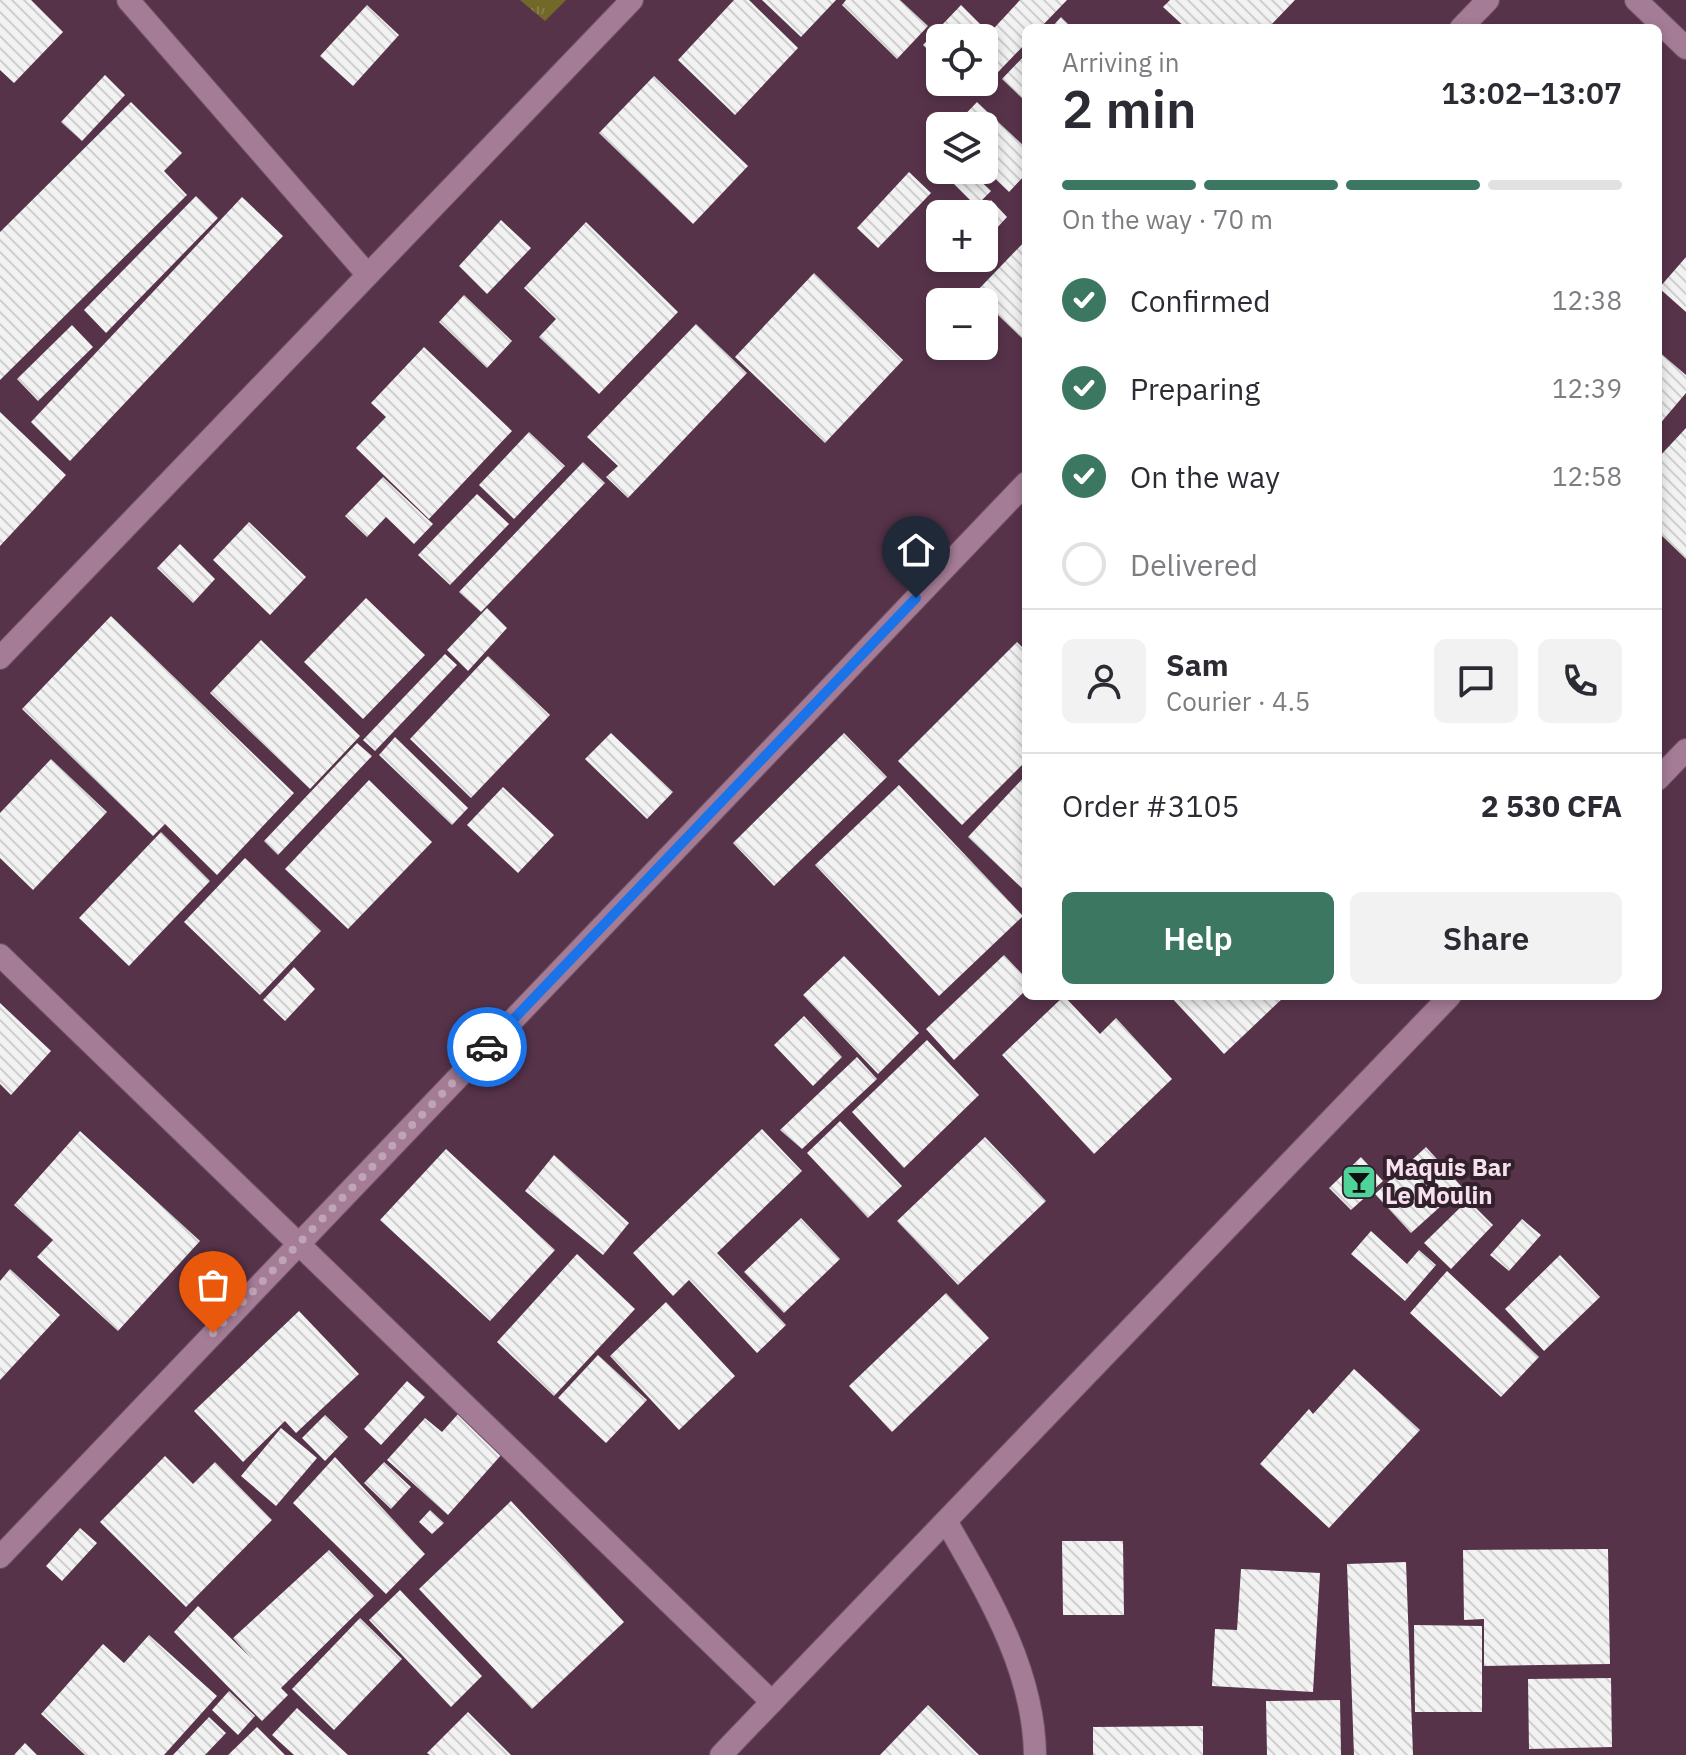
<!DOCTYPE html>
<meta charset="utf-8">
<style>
:root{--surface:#fff;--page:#f2f2f3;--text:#2b2b33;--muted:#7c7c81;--line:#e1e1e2;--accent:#3b7761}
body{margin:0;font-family:"IBM Plex Sans",sans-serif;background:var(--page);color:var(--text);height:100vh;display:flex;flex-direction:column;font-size:30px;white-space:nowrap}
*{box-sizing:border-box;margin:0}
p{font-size:26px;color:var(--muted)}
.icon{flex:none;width:44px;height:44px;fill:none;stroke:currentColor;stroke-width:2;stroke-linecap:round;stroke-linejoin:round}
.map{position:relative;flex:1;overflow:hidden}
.side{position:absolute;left:1022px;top:24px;width:640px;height:976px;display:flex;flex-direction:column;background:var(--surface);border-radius:12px;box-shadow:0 4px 12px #0003}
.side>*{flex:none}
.controls{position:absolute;left:926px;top:24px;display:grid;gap:16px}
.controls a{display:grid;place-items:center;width:72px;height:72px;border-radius:12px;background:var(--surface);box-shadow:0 4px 12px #0003;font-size:40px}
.pin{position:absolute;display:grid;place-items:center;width:68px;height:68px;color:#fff;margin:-82px -34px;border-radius:50% 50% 50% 0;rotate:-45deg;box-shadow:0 0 8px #0007}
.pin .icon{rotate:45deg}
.courier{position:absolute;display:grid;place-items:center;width:80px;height:80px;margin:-40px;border:6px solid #1a73e8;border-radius:50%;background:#fff;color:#222;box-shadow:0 2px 10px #0007}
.summary em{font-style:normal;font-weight:600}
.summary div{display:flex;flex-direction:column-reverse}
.summary{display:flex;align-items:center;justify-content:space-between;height:136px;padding:0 40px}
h1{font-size:52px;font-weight:600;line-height:60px}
.bar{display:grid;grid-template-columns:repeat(4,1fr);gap:12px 8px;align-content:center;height:96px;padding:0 40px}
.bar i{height:10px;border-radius:6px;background:var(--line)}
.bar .active{background:var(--accent)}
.bar p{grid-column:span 4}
.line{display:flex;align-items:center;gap:20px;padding:0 40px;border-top:2px solid var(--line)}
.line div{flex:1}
.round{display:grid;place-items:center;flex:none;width:84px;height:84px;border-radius:12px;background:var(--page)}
ol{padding:0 40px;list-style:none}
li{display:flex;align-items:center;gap:24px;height:88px}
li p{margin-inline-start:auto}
li .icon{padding:8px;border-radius:50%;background:var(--accent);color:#fff;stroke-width:4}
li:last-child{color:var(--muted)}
li i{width:44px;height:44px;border:4px solid var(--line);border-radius:50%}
.primary-button{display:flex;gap:16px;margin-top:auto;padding:16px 40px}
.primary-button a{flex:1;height:92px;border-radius:12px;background:var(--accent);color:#fff;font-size:32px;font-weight:600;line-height:92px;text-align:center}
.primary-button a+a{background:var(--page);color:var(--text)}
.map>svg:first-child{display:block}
.grass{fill:url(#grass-tufts)}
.building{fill:url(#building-back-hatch)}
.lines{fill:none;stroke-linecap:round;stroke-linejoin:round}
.minor-casing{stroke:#705265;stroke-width:24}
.minor{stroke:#a47c95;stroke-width:22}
.done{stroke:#bfa4b5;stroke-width:8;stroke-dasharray:0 14.4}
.route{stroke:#1a73e8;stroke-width:10}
.labels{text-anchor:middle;stroke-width:8;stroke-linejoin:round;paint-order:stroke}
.poi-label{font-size:24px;font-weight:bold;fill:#f7e1ee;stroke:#32212c;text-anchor:start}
</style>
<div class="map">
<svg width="1686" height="1755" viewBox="0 0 1686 1755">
<defs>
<pattern id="grass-tufts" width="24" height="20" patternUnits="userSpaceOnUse" patternTransform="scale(2)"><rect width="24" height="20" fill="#726828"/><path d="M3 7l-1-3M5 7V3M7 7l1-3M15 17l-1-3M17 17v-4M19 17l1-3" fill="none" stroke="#877d48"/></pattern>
<pattern id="building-back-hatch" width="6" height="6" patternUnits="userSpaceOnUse" patternTransform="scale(2)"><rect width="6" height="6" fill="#f2f2f2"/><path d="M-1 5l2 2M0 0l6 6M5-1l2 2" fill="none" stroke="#d0cfd0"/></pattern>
</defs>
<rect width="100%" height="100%" fill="#57334a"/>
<polygon class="grass" points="520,0 566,0 545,21"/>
<g class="building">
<polygon points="0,0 31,0 63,32 14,83 0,70"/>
<polygon points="734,0 749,0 798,48 735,115 678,60"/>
<polygon points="762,0 836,0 801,37"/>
<polygon points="846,0 900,0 928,26 897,59 842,5"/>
<polygon points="1020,0 1067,0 1040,28 1026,28 1026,43 979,92 969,82 984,82 984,39"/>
<polygon points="1170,0 1295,0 1268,28 1186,28 1163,7"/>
<polygon points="367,5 399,35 353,86 320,56"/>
<polygon points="961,5 985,29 976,38 940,38 940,61 923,45"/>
<polygon points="1061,17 1072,28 1051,28"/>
<polygon points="1026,54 1026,102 1002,79"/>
<polygon points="105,75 125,95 82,141 61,122"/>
<polygon points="654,76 748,166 693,224 599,133"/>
<polygon points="131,102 182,153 164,171 187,195 0,380 0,232"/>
<polygon points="977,102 1026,148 1026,174 1009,192 984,168 984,126 954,126"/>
<polygon points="940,157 940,170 969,170 991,191 976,206 934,164"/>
<polygon points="909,172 931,193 878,248 857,228"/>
<polygon points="196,196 218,218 106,333 84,310"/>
<polygon points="242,197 283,236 70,461 31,422"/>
<polygon points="991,200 1007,217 984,242 984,214 977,214"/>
<polygon points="501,220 531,248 487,294 459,266"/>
<polygon points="586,222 678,312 599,394 539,337 556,319 524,288"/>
<polygon points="1026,240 1026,342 975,293"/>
<polygon points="1686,257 1686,312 1659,288"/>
<polygon points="814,273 903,360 825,443 735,357"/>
<polygon points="464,295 512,341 487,368 439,322"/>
<polygon points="696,324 747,373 628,498 606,477 618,466 587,437"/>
<polygon points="72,325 93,347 38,401 17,379"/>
<polygon points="424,347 512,431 429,519 356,448 386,417 371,403"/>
<polygon points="1658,351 1686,375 1686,393 1658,426"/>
<polygon points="0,412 66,475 0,546"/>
<polygon points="1686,428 1686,559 1658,532 1658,458"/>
<polygon points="529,432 565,466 514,519 479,485"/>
<polygon points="583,462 605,483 481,612 459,592"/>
<polygon points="383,477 433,524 414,544 386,517 367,537 345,516"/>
<polygon points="477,494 509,524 450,585 418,555"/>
<polygon points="249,522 306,577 270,615 213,560"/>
<polygon points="180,544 215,579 193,603 157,568"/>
<polygon points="366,598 425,655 363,719 304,662"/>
<polygon points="487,608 507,628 468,671 447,650"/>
<polygon points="111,616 294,793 217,875 165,824 153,836 22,709"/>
<polygon points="261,640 360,736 310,789 210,693"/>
<polygon points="1017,642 1026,651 1026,761 962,825 898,761"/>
<polygon points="445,654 457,665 375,751 363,740"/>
<polygon points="488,656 550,715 471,798 410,739"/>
<polygon points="611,733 673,792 647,819 585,759"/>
<polygon points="844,733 887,777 774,886 733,843"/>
<polygon points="395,737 468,808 452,825 379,755"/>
<polygon points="357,743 372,756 278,855 264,841"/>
<polygon points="51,759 107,812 33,890 0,858 0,813"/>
<polygon points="1026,775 1026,892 968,837"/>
<polygon points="369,780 432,842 348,929 285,869"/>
<polygon points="899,785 1023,916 939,996 815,865"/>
<polygon points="503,787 554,835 518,873 467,825"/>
<polygon points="161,832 210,881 129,966 79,918"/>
<polygon points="245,858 321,931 260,995 184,922"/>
<polygon points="1004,955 1026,978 1026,990 954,1060 926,1029"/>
<polygon points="844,956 919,1033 878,1074 803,995"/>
<polygon points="294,967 315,989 285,1021 263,1000"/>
<polygon points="1064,996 1100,1034 1116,1018 1172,1079 1094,1154 1002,1055"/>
<polygon points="1170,996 1285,996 1224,1054"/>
<polygon points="0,1003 51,1051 11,1095 0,1084"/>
<polygon points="804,1016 842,1057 813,1086 774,1045"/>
<polygon points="927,1040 979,1095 904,1168 852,1112"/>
<polygon points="857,1057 877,1079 802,1149 780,1130"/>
<polygon points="840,1121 902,1186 868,1218 807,1153"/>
<polygon points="762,1129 802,1171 717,1253 786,1325 757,1353 689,1280 673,1296 633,1253"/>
<polygon points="80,1131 200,1241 118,1331 37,1257 53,1240 14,1205"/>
<polygon points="985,1137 1046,1201 958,1285 897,1221"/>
<polygon points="1426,1147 1462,1187 1411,1233 1375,1194"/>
<polygon points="446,1149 555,1250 490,1321 380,1220"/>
<polygon points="554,1155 629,1223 603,1255 525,1191"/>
<polygon points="1361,1157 1383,1181 1351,1210 1329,1188"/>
<polygon points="1468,1200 1493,1225 1451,1269 1424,1243"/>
<polygon points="801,1218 840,1259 784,1313 744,1272"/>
<polygon points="1522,1219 1541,1235 1509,1271 1490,1255"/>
<polygon points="1371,1231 1407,1264 1419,1250 1436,1265 1405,1301 1351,1254"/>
<polygon points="577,1254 635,1309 554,1396 497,1342"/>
<polygon points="1560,1255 1600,1297 1544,1351 1505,1309"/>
<polygon points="10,1269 60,1315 0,1380 0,1281"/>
<polygon points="1447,1271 1539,1357 1501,1397 1410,1313"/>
<polygon points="946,1293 989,1338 892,1432 849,1386"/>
<polygon points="666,1302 735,1376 679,1430 610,1356"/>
<polygon points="299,1311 359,1374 296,1433 285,1421 243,1462 194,1411"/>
<polygon points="598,1355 647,1400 606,1443 558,1398"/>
<polygon points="1354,1369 1420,1430 1329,1528 1260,1464 1309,1409 1313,1414"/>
<polygon points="407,1381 425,1397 381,1445 364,1429"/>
<polygon points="458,1414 502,1454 448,1515 387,1460 425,1418 442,1432"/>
<polygon points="325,1415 348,1437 325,1461 302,1438"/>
<polygon points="281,1428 317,1458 276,1506 241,1476"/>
<polygon points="165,1456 193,1484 215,1462 272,1520 186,1607 100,1522"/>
<polygon points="335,1457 425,1554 386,1594 293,1503"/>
<polygon points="384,1462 411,1487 391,1509 364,1483"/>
<polygon points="511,1501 624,1622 532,1709 419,1589"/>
<polygon points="430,1510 444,1523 432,1534 419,1522"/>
<polygon points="80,1528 97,1543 62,1581 46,1566"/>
<polygon points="1062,1541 1123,1541 1124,1615 1063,1615"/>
<polygon points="1608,1549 1610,1664 1484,1666 1484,1619 1464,1620 1463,1550"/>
<polygon points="329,1550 374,1596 281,1688 288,1695 262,1721 174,1632 198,1606 251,1658 233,1638"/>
<polygon points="1406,1562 1413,1755 1354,1755 1347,1564"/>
<polygon points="1241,1569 1320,1573 1313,1692 1212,1686 1215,1629 1237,1630"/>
<polygon points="400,1590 482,1676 451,1707 369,1620"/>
<polygon points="360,1618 402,1659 334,1730 292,1689"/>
<polygon points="1414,1625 1482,1626 1482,1712 1415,1712"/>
<polygon points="149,1635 217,1696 164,1755 85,1755 41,1714 103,1644 124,1663"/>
<polygon points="1611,1678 1612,1747 1529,1749 1528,1679"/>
<polygon points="229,1691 255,1716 238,1735 212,1710"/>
<polygon points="1340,1700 1341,1755 1267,1755 1266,1701"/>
<polygon points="928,1705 979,1755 880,1755"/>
<polygon points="297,1708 348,1755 294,1755 272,1735"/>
<polygon points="468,1712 511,1755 430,1755 427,1753"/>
<polygon points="209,1717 226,1733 205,1755 173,1755"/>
<polygon points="1203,1726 1203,1755 1093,1755 1093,1727"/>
<polygon points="257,1727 285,1755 228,1755"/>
<polygon points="25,1743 37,1755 14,1755"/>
</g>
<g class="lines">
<g class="minor-casing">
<g id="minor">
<polyline points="128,0 367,274"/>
<polyline points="1636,0 1686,48"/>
<polyline points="1461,28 1488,0"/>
<polyline points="0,658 632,0"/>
<polyline points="1658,779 1686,750"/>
<polyline points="0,955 772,1702"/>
<path d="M946 1521C987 1593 1034 1669 1035 1755"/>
<polyline points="0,1557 1026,483"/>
<polyline points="721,1755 1450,996"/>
</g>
</g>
<use href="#minor" class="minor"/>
</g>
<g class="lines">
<polyline class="done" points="213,1333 487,1047"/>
<polyline class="route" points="487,1047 916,598"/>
</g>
<defs>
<g id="bar-square" transform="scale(1.8)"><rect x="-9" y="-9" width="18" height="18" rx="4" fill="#4fd399" stroke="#32212c"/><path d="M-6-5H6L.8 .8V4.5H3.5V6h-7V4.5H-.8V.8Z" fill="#111"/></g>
</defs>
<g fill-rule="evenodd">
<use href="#bar-square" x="1359" y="1182"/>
</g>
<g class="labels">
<g class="poi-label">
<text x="1385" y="1176">Maquis Bar<tspan x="1385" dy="28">Le Moulin</tspan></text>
</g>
</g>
</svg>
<div class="controls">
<a><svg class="icon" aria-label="locate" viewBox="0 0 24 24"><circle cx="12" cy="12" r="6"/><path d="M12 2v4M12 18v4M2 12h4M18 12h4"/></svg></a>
<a><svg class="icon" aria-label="layers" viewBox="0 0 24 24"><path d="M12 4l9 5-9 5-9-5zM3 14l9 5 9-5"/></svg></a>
<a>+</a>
<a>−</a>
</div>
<div class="pin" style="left:213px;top:1333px;background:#ea580c"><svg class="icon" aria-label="bag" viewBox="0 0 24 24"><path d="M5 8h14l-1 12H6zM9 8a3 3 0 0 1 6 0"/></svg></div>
<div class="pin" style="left:916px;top:598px;background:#1f2937"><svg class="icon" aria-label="home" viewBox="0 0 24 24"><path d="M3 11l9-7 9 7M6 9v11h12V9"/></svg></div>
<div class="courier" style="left:487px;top:1047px"><svg class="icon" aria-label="car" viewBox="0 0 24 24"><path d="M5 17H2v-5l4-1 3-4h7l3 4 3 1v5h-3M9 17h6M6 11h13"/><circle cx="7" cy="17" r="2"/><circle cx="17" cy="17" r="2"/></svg></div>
<section class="side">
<div class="summary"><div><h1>2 min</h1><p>Arriving in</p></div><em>13:02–13:07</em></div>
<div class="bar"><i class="active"></i><i class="active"></i><i class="active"></i><i></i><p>On the way · 70 m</p></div>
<ol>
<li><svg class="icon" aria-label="check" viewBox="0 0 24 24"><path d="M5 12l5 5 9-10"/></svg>Confirmed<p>12:38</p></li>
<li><svg class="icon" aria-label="check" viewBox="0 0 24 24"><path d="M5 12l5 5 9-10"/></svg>Preparing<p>12:39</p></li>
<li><svg class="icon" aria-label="check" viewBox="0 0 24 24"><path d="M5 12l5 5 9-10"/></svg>On the way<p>12:58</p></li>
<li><i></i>Delivered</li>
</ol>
<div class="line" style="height:144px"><a class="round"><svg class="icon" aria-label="person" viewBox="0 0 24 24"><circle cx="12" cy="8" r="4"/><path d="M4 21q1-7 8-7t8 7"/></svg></a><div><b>Sam</b><p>Courier · 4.5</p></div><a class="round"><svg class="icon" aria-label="chat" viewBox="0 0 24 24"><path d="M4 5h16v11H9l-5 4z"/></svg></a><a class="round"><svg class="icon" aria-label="phone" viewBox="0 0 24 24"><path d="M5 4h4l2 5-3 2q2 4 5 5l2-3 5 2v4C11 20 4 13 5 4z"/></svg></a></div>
<div class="line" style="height:104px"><div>Order #3105</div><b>2 530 CFA</b></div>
<div class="primary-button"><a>Help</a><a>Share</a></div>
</section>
</div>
